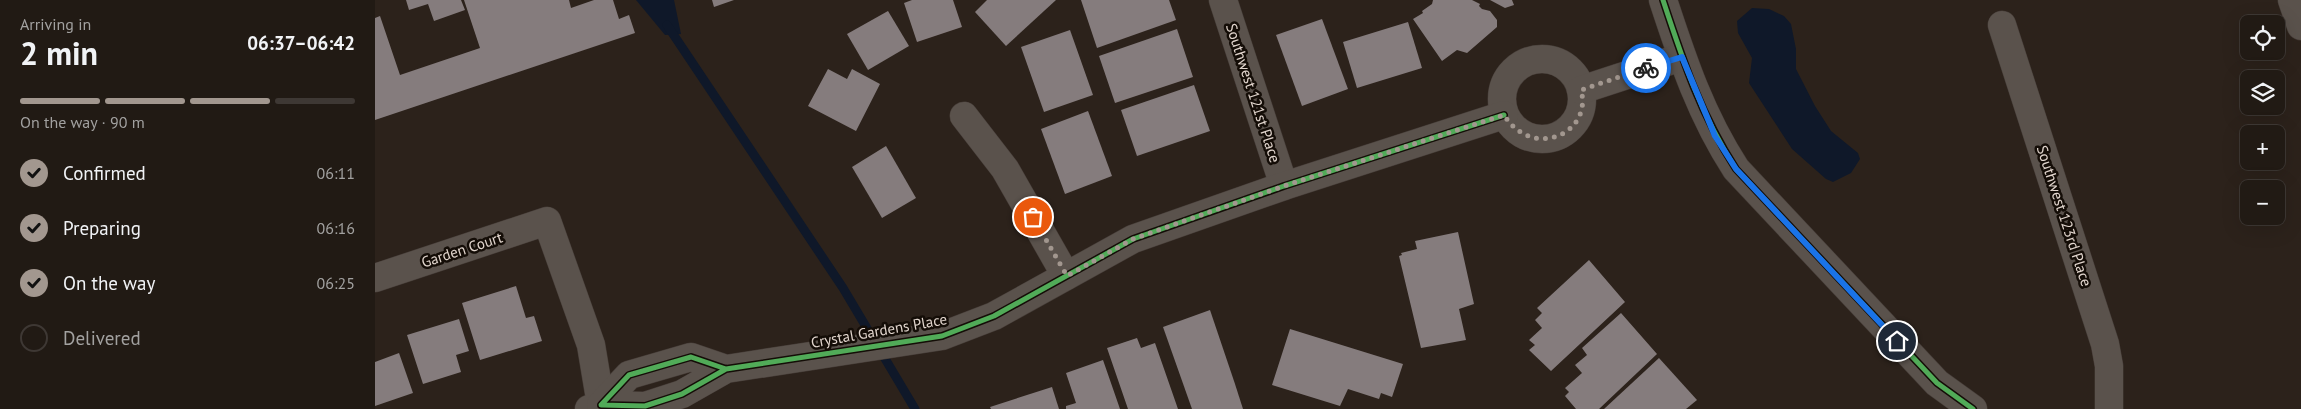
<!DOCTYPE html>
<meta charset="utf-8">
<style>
:root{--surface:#211a14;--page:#29231d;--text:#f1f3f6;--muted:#a2a1a0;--line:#3e3834;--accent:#a2978f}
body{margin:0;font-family:"PT Sans",sans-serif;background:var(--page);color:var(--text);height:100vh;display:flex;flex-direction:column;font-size:19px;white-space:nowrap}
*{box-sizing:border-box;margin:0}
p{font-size:16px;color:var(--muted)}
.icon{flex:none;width:28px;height:28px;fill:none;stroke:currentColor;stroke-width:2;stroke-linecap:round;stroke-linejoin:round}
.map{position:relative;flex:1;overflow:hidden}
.sheet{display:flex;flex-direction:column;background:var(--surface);width:375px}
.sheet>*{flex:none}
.controls{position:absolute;left:1865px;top:15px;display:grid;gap:10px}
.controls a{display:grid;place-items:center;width:45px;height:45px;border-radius:8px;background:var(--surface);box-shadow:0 5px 20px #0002,0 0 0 1px var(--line);font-size:25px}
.pin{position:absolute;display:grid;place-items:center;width:42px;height:42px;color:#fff;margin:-21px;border:2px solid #fff;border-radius:50%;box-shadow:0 1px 5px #0007}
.courier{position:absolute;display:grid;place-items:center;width:50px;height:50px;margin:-25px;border:4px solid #1a73e8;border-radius:50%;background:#fff;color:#222;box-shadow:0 1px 6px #0007}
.headline em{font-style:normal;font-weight:800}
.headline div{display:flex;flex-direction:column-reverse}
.headline{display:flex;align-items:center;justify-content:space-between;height:85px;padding:0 20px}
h1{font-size:32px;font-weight:800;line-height:38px}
.bar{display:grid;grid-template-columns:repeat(4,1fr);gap:8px 5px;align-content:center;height:60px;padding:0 20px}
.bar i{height:6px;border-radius:4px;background:var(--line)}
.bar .selected{background:var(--accent)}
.bar p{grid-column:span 4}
ol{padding:0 20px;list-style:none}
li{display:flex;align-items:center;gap:15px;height:55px}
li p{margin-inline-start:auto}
li .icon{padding:5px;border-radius:50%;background:var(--accent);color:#111;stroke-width:4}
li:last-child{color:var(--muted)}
li i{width:28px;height:28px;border:2px solid var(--line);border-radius:50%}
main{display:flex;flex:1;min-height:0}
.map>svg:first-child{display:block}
.water{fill:#0f1829}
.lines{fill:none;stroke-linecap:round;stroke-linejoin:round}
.stream{stroke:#0f1829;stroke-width:9}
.building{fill:#857c7d}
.street-casing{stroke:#453c37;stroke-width:29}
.street{stroke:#5a524c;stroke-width:28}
.cycleway-casing{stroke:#140d07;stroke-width:8}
.cycleway{stroke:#51ab58;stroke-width:5}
.done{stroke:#a2978f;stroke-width:5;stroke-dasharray:0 9}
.route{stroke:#1a73e8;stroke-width:6}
.labels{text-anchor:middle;stroke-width:5;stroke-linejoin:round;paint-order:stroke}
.street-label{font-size:15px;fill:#e2d6ce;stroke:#140d07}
</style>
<main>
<section class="sheet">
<div class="headline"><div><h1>2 min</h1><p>Arriving in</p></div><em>06:37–06:42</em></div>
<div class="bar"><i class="selected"></i><i class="selected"></i><i class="selected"></i><i></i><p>On the way · 90 m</p></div>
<ol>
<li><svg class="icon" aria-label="check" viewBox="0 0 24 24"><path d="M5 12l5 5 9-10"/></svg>Confirmed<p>06:11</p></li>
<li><svg class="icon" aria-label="check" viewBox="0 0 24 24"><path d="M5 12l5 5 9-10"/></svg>Preparing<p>06:16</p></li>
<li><svg class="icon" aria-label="check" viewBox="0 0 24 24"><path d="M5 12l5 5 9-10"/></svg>On the way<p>06:25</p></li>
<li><i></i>Delivered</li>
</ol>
</section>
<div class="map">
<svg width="1926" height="409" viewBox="0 0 1926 409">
<rect width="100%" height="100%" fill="#2c221b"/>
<g class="water">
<polygon points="261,0 299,0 306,34 290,35"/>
<polygon points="1377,8 1394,9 1409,16 1416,24 1421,49 1421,69 1440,106 1456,131 1483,153 1485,159 1476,173 1458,182 1451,179 1417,149 1374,83 1377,58 1363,33 1362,21"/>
</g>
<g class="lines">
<polyline class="stream" points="292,25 468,288 540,409"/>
</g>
<g class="building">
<polygon points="31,0 86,0 90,10 59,21 53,4 34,10"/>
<polygon points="89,0 194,0 196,8 219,0 238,0 244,19 254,15 260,33 0,120 0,18 5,16 25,75 105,48"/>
<polygon points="337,0 359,0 339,7"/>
<polygon points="537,0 578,0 587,27 542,42 529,3"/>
<polygon points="612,0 681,0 631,46 600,12"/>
<polygon points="706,0 794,0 801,20 722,48"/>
<polygon points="1058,0 1097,0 1105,4 1104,6 1107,9 1115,11 1122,20 1122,27 1092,53 1082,50 1067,61 1038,19 1048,13 1047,11 1057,4"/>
<polygon points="1115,0 1137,0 1139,5 1130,8"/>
<polygon points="513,11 534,46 493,70 472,34"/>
<polygon points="947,19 973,89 927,106 901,35"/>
<polygon points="1033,22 1047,68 982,88 968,42"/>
<polygon points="802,29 818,77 740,103 724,56"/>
<polygon points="695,30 718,95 669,112 646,47"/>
<polygon points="453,69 472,79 477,69 505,84 481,131 433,106"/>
<polygon points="819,85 835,131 762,156 746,110"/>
<polygon points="713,111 737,176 690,194 666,129"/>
<polygon points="511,146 541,198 507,218 477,167"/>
<polygon points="1083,232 1099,304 1084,309 1091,340 1046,348 1024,256 1027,255 1026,253 1042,249 1040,241"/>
<polygon points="1214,260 1250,302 1176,371 1154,350 1160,345 1154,340 1167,328 1160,320 1167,313 1162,308"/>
<polygon points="141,286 151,318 159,316 167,341 105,360 87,303"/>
<polygon points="835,310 860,384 868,409 817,409 788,327"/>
<polygon points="1246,313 1282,354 1224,409 1201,409 1190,396 1194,392 1190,388 1207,373 1200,365 1212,355 1207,348"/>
<polygon points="84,319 94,351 81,355 86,372 48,384 32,335"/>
<polygon points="915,329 1028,364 1017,397 1006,393 1004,399 973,389 965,406 897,385"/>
<polygon points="762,338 766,348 780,343 803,409 753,409 732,348"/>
<polygon points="24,353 38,393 0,406 0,362"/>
<polygon points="1284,358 1322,400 1311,409 1229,409"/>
<polygon points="728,360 745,409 691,409 691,406 701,403 691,373"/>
<polygon points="677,387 684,409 616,409 615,407"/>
</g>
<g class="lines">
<g class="street-casing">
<g id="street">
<polyline points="848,0 909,186"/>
<path d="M1288 0C1308 61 1326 115 1361 169L1562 383 1598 409"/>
<polyline points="1917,0 1926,26"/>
<polyline points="1627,25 1730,344 1734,366 1734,409"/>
<circle cx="1167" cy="99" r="40"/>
<polyline points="1206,90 1307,57"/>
<polyline points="589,116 630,169 691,276"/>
<polyline points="0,278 172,221 216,345 226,405 214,409"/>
<polyline points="351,369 307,394 270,406 226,405 254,375 316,357 351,369 567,336 619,316 758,239 909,186 1129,115"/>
</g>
</g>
<use href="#street" class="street"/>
<g class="cycleway-casing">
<g id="cycleway">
<path d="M1288 0C1308 61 1326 115 1361 169L1562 383 1598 409"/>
<polyline points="351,369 307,394 270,406 226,405 254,375 316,357 351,369 567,336 619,316 758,239 909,186 1129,115"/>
</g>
</g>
<use href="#cycleway" class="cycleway"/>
</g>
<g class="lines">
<path class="done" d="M658 217 692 276 758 239 909 186 1129 115C1158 161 1218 133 1206 90L1271 68"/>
<polyline class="route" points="1271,68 1307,57 1340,136 1361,169 1522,341"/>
</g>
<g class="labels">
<g class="street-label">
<text transform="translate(878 93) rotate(72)" y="5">Southwest 121st Place</text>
<text transform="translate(1689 216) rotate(72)" y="5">Southwest 123rd Place</text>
<text transform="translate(87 250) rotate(-18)" y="5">Garden Court</text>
<text transform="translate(504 331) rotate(-10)" y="5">Crystal Gardens Place</text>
</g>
</g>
</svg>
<div class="controls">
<a><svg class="icon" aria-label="locate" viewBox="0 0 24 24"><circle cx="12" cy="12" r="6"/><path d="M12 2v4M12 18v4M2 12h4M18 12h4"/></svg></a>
<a><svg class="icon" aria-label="layers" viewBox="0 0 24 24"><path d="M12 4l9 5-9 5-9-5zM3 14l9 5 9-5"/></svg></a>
<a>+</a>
<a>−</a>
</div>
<div class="pin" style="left:658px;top:217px;background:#ea580c"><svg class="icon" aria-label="bag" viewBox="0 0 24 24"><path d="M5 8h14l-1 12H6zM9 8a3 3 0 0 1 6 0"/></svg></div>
<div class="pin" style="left:1522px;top:341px;background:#1f2937"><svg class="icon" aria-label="home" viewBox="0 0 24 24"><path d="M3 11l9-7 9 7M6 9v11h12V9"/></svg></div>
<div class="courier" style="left:1271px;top:68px"><svg class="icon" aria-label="bike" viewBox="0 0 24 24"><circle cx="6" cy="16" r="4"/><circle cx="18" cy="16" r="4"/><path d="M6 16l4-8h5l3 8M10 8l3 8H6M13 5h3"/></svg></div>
</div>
</main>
